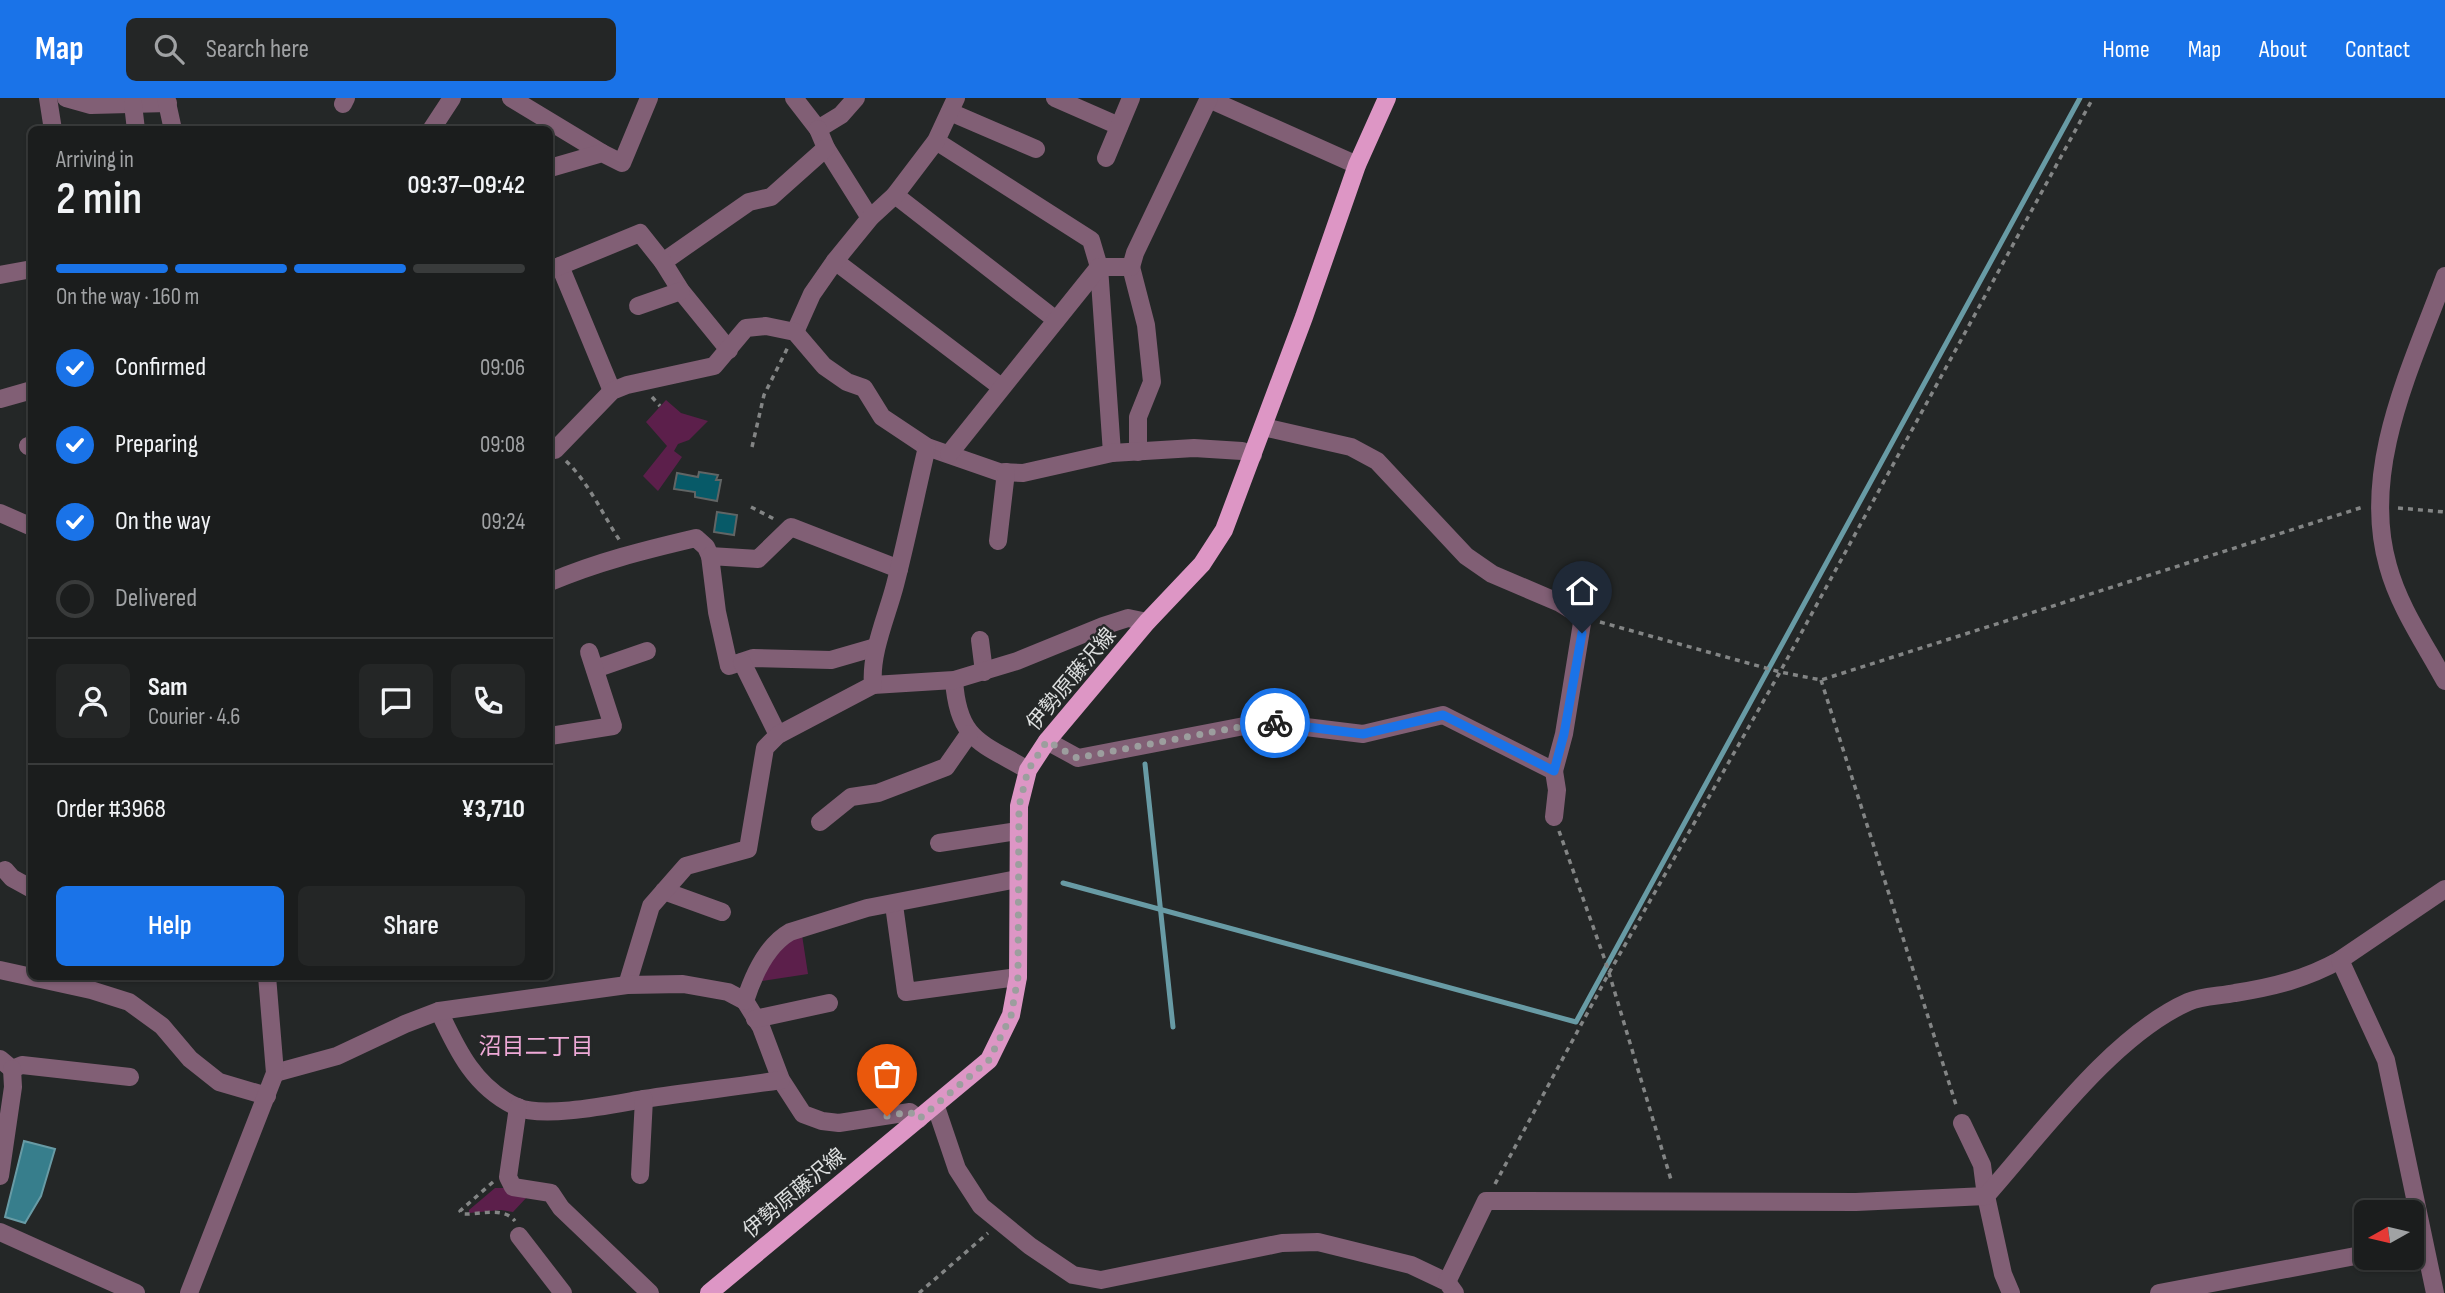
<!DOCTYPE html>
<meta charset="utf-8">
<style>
:root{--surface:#1b1d1d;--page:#242626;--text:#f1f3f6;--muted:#a0a2a4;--line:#393b3b;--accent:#1a73e8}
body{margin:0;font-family:"Sofia Sans Condensed","Noto Sans JP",sans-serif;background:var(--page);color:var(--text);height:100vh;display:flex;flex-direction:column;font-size:26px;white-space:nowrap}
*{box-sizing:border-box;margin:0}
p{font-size:23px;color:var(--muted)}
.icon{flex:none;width:38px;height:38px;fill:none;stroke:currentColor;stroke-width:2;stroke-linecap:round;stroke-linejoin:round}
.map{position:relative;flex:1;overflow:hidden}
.sheet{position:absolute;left:28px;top:28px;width:525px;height:854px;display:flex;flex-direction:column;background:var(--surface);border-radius:10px;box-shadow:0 2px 5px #0004,0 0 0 2px var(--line)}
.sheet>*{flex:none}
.needle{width:46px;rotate:262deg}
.buttons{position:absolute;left:2354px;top:1102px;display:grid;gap:14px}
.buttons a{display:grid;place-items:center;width:70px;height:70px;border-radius:10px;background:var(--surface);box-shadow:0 2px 5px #0004,0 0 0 2px var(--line);font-size:35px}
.pin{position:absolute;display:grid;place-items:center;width:60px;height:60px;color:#fff;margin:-72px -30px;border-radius:50% 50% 50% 0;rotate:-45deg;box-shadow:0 0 7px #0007}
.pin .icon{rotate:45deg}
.courier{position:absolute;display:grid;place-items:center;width:70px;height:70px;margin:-35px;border:5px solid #1a73e8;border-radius:50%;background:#fff;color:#222;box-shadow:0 2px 9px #0007}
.headline em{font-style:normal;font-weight:600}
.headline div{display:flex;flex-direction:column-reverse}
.headline{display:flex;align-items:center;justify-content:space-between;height:119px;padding:0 28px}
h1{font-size:46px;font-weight:600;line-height:52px}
.bar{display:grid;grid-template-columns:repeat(4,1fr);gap:10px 7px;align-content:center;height:84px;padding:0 28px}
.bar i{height:9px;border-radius:5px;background:var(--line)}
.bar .selected{background:var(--accent)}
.bar p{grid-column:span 4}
.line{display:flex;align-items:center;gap:18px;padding:0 28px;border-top:2px solid var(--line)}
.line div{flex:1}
.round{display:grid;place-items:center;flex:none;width:74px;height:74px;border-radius:10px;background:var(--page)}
ol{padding:0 28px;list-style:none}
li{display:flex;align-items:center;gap:21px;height:77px}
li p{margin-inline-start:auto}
li .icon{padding:7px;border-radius:50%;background:var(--accent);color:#fff;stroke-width:4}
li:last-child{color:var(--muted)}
li i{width:38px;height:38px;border:4px solid var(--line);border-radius:50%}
.action{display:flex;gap:14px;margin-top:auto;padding:14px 28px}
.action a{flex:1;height:80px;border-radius:10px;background:var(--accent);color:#fff;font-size:28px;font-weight:600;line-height:80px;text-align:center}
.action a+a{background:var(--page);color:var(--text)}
header{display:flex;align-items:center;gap:42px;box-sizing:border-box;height:98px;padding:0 35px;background:var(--accent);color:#fff}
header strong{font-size:33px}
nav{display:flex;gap:38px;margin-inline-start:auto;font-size:24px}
.search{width:490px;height:63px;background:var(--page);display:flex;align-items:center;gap:18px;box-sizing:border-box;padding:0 24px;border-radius:10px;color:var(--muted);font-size:26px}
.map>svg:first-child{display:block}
.green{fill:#5c1f4b}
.water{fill:#377e8c;stroke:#689ba5;stroke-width:2}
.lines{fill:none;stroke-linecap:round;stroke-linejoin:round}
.stream{stroke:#689ba5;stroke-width:5}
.building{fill:#075a68;stroke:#616565;stroke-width:2}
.path{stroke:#838585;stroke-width:3.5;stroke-dasharray:5 5;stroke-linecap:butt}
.minor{stroke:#815f75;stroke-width:18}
.major{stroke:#dd96c5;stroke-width:18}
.done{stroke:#9c9e9e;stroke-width:7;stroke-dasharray:0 12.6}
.route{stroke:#1a73e8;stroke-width:9}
.labels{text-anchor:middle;stroke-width:5;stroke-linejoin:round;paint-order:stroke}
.street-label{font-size:21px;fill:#dcdede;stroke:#242727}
.neighbourhood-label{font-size:23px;fill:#eea9d7;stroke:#242727}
</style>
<header>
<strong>Map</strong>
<div class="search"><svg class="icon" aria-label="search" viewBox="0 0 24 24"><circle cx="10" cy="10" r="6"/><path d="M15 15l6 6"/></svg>Search here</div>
<nav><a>Home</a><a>Map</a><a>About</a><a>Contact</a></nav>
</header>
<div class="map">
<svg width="2445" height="1195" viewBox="0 0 2445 1195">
<rect width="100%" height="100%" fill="#242727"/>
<g class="green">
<polygon points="666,302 681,315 708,323 689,342 678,346 674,353 682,359 658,393 643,378 667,348 646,324"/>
<polygon points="802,837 808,876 762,883 758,877 781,840"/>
<polygon points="495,1090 504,1090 527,1099 513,1114 501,1112 469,1115 469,1112"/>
</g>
<polygon class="water" points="24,1043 55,1051 41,1098 25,1125 5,1119"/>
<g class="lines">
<g class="stream">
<polyline points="1145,666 1173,929"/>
<polyline points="1063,785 1576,924 2080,0"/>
</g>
</g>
<g class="building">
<polygon points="699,374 718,377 716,382 721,382 717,403 695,399 695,394 674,391 677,375 698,379"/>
<polygon points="717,414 737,417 734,437 714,434"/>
</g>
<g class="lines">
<g class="path">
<polyline points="652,299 660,308"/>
<polyline points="752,349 764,297 788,249"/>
<path d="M566 363C589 385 603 417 620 443"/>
<polyline points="751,409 776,422"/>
<polyline points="2398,410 2445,414"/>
<polyline points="1600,524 1780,574 1821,582 2363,409"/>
<polyline points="1821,582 1957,1010"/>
<polyline points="1559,733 1606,865 1672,1085"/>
<path d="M493 1084 460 1113 463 1116C480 1117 503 1108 515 1123"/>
<polyline points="1495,1086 1609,875 1780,574 2093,0"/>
<polyline points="919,1195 988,1135"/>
</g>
<g class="minor">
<polyline points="48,0 53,32"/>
<polyline points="66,0 91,7 168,5"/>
<polyline points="166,0 173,32"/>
<polyline points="511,0 602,55"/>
<polyline points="794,0 818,31 841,17 856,0"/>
<polyline points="1055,0 1119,28"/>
<polyline points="1209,1 1357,67"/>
<polyline points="133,6 136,32"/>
<polyline points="343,6 346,0"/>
<polyline points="950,14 1036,51"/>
<polyline points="818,31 826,50 870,120"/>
<polyline points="431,32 452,0"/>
<polyline points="936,43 1091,142 1099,169 1112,355"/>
<polyline points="1106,60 1131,0"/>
<polyline points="550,70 602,55 622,65 649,0"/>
<polyline points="895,97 1056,222"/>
<polyline points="835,163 1001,289"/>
<polyline points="663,164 749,104 771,99 826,50"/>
<polyline points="560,168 612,293"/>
<polyline points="1131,169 1146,227 1152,284 1138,319 1138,354"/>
<polyline points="550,172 640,135 663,164 681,193 729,252"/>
<polyline points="0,177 32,171"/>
<path d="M2445 178C2412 268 2360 370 2388 468 2399 509 2425 546 2445 583"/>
<polyline points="638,208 681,193"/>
<polyline points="795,234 812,196 835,163 870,120 895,97 936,43 956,0"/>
<polyline points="0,301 32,292"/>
<polyline points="550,347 555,352 612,293 627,287 714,268 746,230 766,228 795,234 824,268 847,284 864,290 882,319 927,349 999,374 1023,375 1112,355 1194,350 1242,353 1253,357"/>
<polyline points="28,348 32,347"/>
<polyline points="949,356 1099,169 1131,169 1135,155 1209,0"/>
<polyline points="0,415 32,429"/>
<polyline points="998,443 1006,374"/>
<path d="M550 484C597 464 645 452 696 440L706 449 710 458"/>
<polyline points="980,542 984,574"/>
<polyline points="876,549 831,562 753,560 729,568 717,514 710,458 758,461 791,429 899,471"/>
<polyline points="742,564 778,637"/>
<polyline points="595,571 647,553"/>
<path d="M954 582C958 642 980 644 1028 672"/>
<polyline points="873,587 954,582 1017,563 1103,528 1128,520 1147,524"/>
<polyline points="550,638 613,628 589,554"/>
<polyline points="1047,643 1078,660 1265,624 1363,636 1443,617 1554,673 1564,636 1583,519 1560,505 1492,476 1466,458 1377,363 1351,349 1263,329"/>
<polyline points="1554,673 1557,692 1554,719"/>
<polyline points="820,724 851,699 878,695 946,669 969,636"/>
<polyline points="939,745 1018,733"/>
<polyline points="5,772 12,780 32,791"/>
<polyline points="664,793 722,814"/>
<polyline points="894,807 906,894 1018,879"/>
<polyline points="0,872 91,892 129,904 162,928 190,961 219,984 267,998"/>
<path d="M627 887 651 808 686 768 748 751 765 650 778 637 873 587C870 555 887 518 895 487 907 441 916 395 927 349"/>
<polyline points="745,903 761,929 781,982 803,1016 822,1023 839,1025 910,1014 919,1021"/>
<path d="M439 913C457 952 475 990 517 1009 544 1021 614 1006 644 1001 689 994 735 989 781 982"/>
<polyline points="755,921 829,905"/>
<polyline points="0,961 12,971 22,967 130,979"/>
<path d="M275 975 337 958 405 926 439 913 627 887 683 886 728 894 745 903C753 878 767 847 790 834L867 810 1017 781"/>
<polyline points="518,1009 508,1079 513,1089 551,1095 561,1110 650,1195"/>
<polyline points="936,1009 957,1071 981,1108 1030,1148 1073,1177 1101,1182 1282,1145 1318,1144 1411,1167 1447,1184 1455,1195"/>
<polyline points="1962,1025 1982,1067 1986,1098 2003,1176 2011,1195"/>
<polyline points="640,1077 644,1001"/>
<polyline points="0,1078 13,989 12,971"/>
<polyline points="0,1134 136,1195"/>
<polyline points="519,1138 563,1195"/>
<path d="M1447 1184 1486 1103 1856 1104 1986 1098C2041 1036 2112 938 2188 904 2201 898 2220 898 2235 895 2273 889 2306 881 2340 862"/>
<polyline points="189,1195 275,975 267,878"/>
<polyline points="2159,1195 2366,1156"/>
<polyline points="2435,1195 2386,962 2340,862 2445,791"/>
</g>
<polyline class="major" points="709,1195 989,962 1011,917 1018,879 1019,708 1028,672 1047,643 1147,524 1202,466 1224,432 1304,219 1357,67 1387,0"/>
</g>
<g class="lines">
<polyline class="done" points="887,1018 910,1014 919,1021 989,962 1011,918 1018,879 1019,708 1028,672 1047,643 1077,660 1265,624 1275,625"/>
<polyline class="route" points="1275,625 1363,636 1443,617 1554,673 1564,636 1582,535"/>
</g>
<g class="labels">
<g class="street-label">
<text transform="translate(1071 581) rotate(-50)" y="7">伊勢原藤沢線</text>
<text transform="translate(794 1095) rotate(-40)" y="7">伊勢原藤沢線</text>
</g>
<g class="neighbourhood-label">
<text x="536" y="956">沼目二丁目</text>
</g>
</g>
</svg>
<div class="buttons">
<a><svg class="needle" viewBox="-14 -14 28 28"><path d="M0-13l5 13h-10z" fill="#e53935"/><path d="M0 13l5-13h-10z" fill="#a0a2a4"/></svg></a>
</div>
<div class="pin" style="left:887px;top:1018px;background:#ea580c"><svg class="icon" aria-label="bag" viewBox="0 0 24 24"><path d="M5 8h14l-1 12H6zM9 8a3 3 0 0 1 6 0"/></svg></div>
<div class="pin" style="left:1582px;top:535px;background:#1f2937"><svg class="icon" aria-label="home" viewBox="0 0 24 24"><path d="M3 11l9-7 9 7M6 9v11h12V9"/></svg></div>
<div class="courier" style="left:1275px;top:625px"><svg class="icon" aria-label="bike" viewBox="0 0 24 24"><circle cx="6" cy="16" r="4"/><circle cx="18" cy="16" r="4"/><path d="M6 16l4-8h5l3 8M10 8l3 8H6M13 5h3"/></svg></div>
<section class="sheet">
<div class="headline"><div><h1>2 min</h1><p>Arriving in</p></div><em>09:37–09:42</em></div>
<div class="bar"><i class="selected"></i><i class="selected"></i><i class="selected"></i><i></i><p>On the way · 160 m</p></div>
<ol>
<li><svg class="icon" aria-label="check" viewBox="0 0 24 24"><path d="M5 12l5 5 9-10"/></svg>Confirmed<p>09:06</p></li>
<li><svg class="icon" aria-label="check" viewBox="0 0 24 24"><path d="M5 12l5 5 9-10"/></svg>Preparing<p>09:08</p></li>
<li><svg class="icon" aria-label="check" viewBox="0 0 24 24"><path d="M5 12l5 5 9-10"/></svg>On the way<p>09:24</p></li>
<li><i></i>Delivered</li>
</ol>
<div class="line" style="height:126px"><a class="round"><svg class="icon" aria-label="person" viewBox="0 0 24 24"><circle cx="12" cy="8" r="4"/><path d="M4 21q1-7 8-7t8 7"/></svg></a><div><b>Sam</b><p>Courier · 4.6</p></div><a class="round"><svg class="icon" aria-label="chat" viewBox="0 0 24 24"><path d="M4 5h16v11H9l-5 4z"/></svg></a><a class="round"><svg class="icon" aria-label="phone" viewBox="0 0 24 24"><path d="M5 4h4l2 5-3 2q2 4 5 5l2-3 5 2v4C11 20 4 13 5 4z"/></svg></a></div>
<div class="line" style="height:91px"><div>Order #3968</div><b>¥3,710</b></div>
<div class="action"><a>Help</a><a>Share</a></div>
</section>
</div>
